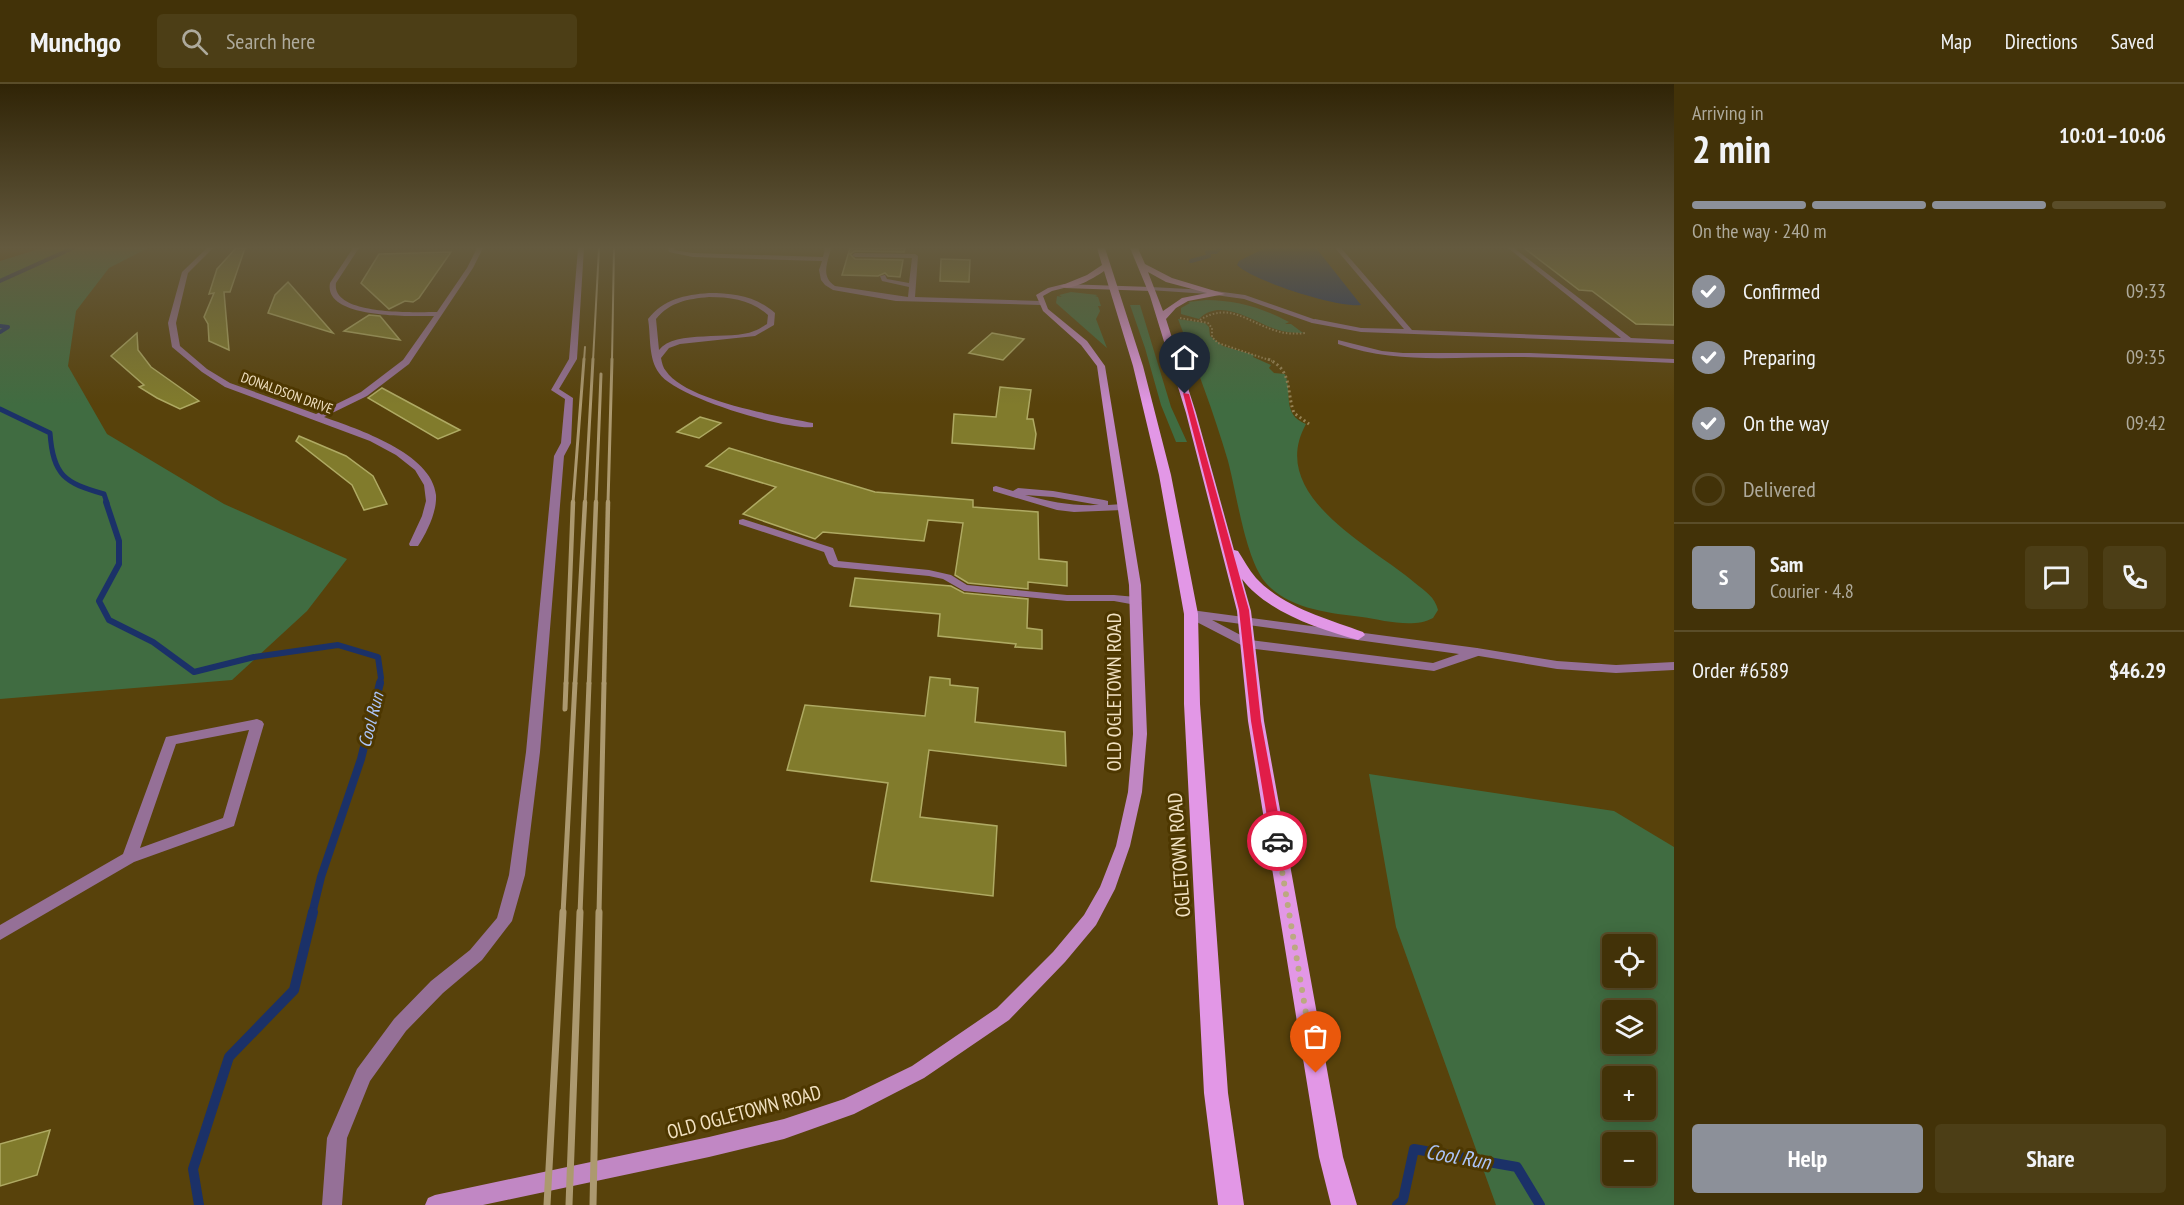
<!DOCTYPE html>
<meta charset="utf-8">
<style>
:root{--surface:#423208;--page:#4c3e16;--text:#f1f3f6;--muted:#aeaa9c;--line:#5a4d29;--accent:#8c9099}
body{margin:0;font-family:"PT Sans Narrow",sans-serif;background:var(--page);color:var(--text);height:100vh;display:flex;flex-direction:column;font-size:22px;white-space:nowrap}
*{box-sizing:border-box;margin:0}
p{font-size:20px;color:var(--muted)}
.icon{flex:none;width:33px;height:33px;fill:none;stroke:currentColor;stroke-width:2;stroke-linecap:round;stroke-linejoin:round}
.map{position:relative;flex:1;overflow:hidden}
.panel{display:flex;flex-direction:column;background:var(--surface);width:510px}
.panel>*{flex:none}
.fabs{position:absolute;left:1602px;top:850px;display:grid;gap:12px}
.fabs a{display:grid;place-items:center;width:54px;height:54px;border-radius:6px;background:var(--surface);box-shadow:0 3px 15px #0003,0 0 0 2px var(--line);font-size:30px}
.pin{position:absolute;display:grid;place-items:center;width:51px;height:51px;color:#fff;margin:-62px -26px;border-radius:50% 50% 50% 0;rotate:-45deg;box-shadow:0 0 6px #0007}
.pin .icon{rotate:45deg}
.courier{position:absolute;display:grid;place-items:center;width:60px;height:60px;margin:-30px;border:4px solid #e11d48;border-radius:50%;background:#fff;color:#222;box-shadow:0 2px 8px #0007}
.overview em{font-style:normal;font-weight:600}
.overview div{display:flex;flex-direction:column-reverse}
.overview{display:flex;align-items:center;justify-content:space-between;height:102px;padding:0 18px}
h1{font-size:39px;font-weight:600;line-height:45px}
.bar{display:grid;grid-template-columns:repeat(4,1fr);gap:9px 6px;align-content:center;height:72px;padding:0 18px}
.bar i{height:8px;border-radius:4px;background:var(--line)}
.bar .on{background:var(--accent)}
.bar p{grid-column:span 4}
.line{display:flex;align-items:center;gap:15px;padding:0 18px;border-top:2px solid var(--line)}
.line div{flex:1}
.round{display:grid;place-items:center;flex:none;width:63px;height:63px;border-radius:6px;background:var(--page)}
ol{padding:0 18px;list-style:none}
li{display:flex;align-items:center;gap:18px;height:66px}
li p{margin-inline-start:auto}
li .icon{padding:6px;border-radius:50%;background:var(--accent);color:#fff;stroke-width:4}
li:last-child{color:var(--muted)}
li i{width:33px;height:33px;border:3px solid var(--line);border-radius:50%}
.button{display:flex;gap:12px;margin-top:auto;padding:12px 18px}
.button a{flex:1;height:69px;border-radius:6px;background:var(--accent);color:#fff;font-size:24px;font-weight:600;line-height:69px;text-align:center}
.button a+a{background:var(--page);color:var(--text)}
header{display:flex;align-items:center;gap:36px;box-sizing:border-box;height:84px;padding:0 30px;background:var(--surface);border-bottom:2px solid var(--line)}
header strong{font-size:28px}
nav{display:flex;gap:33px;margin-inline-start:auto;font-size:21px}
.search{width:420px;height:54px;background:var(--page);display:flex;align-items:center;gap:15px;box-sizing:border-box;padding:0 21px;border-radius:6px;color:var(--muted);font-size:22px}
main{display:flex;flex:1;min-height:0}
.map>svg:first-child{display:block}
.green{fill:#406c41;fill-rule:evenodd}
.water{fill:#1b3168}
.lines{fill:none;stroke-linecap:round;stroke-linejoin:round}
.stream-far4{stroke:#1b3168;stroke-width:4}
.stream-far3{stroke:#1b3168;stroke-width:5}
.stream-far2{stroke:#1b3168;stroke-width:6}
.stream-far1{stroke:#1b3168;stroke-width:8}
.stream{stroke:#1b3168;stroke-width:10}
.building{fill:#817b2c;stroke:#afaa63;stroke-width:1.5}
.path-far1{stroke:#958254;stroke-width:2;stroke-dasharray:1.5 2;stroke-linecap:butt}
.path{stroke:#958254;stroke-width:3;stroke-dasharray:2 3;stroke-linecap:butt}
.lane{fill:#957097;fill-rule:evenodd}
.street{fill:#957097;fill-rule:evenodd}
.secondary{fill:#c187c4;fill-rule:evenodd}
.primary{fill:#e297e6;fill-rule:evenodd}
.rail-far4{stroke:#ac996f;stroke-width:2}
.rail-far3{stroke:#ac996f;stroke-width:3}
.rail-far2{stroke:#ac996f;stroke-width:4.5}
.rail-far1{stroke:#ac996f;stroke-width:5}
.rail{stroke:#ac996f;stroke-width:7}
.route{fill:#e11d48}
.done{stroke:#bba981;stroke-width:6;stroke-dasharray:0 10.8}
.labels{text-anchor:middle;stroke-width:6;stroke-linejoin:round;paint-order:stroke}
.far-street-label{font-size:14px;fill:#f1e1c1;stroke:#4d3700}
.water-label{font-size:18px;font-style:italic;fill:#acc5f9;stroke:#4d3700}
.near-street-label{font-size:20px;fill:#f1e1c1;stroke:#4d3700}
.near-water-label{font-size:21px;font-style:italic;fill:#acc5f9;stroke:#4d3700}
</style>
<header>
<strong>Munchgo</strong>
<div class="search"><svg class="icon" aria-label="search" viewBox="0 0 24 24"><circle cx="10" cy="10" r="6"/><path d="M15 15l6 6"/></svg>Search here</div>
<nav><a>Map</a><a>Directions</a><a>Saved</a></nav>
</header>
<main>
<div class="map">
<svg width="1674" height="1121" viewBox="0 0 1674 1121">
<rect width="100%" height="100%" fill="#58420b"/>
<g class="green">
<polygon points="42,164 148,164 109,184 76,227 68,282 107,350 224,420 347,475 307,527 232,596 0,615 0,177"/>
<polygon points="1071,208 1098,211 1095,212 1098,213 1101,222 1098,222 1100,227 1096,235 1107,264 1056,219 1057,212 1062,213 1059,211"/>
<path d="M1206 216C1234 216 1260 223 1285 236L1289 238 1285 240H1291L1303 249C1293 249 1284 248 1275 245 1252 237 1220 213 1199 235L1181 230V224L1190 219 1188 218Z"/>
<polygon points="1130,221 1140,221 1171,323 1187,358 1176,358 1161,321 1145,264"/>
<path d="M1178 235 1205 239 1209 243 1210 252 1223 262 1254 271 1253 273 1271 281 1269 284 1274 289 1285 290C1293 310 1281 330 1306 340 1266 412 1372 462 1415 499 1425 507 1435 513 1438 526L1433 534C1413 545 1383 536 1362 533 1329 529 1288 525 1265 498 1245 473 1237 411 1228 377 1214 329 1196 282 1178 235Z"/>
<path d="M1369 690 1614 727 1674 763V1121H1496L1396 843ZM1612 861H1646V894H1612ZM1612 927H1646V960H1612ZM1612 993H1646V1026H1612ZM1612 1059H1646V1092H1612Z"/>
</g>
<path class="water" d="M1265 164H1316L1361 221C1338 224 1253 197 1237 181L1239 177Z"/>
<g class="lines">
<g class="stream-far4">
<polyline points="1191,177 1209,172 1207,168 1216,168 1220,164"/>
<polyline points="0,197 73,164"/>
<polyline points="0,242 8,243 0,248"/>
</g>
<path class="stream-far3" d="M0 325 50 349C53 392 65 399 104 410L107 419"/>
<polyline class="stream-far2" points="106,418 119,457 119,480 99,517 109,536 153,558 194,588 254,573 338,561 378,573 381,594 379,600"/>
<polyline class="stream-far1" points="312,830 321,793 361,675 380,599"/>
<g class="stream">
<polyline points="199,1121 193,1085 229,973 294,906 313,828"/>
<polyline points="1397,1121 1403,1116 1414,1065 1517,1083 1540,1121"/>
</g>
</g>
<g class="building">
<polygon points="236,164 245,164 230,208 224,208 229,266 209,257 208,240 204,233 214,209 209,210 217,185"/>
<polygon points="850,164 905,164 904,168 855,167 850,170 855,175 903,176 900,193 888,192 885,189 878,192 842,191"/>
<polygon points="1524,164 1674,164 1674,241 1636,240 1592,207 1579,206"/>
<polygon points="451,168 419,214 413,218 405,217 389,225 361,199 379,170"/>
<polygon points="941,175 970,176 969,198 940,197"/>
<polygon points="288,198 333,249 268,229 275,211"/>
<polygon points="369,231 380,232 400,256 344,247"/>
<polygon points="137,249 138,266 151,283 199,317 180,325 157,314 139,303 144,301 111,272"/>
<polygon points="992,249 1024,255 1003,276 969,269"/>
<polygon points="1000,303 1031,306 1027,335 1033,335 1036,350 1034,365 952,359 954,330 996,333"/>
<polygon points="382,304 460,346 438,355 368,314"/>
<polygon points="700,333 721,339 699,354 677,348"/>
<polygon points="299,352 346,372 373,392 387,420 364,426 352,401 296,357"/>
<polygon points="729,364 875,408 973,416 973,423 1038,428 1039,475 1067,478 1067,502 1028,498 1028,505 968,499 955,491 963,439 928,436 924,457 823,448 815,455 743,430 776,403 706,382"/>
<polygon points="855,494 951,502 964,509 1028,515 1027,544 1042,546 1042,565 1015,563 1016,560 938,552 940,530 850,522"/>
<polygon points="930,593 950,595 950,601 978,604 975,638 1065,648 1066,682 929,666 920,733 997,742 993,812 871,797 888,699 787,686 805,621 925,632"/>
<polygon points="50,1046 37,1091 0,1102 0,1060"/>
</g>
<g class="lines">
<g class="path-far1">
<polyline points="1180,234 1208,239 1212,244 1212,253 1218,259 1272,277"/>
<path d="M1200 236C1230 217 1248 239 1277 247 1286 250 1296 250 1306 249"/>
</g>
<path class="path" d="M1268 275C1293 286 1286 307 1294 329L1309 340"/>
<g class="lane">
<polygon points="578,164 584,164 577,275 559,305 573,314 571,359 564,372 540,668 525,791 512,837 482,876 443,909 406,947 370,997 347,1054 342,1121 322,1121 327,1054 357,985 394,935 431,897 470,866 497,834 509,791 526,668 554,372 561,359 565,315 551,306 569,275"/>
<path d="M668 164H674V166L693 169 823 173 825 164H831C828 178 820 192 835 202L908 213 909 203 882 197 880 192 885 191 887 195 909 199 912 174 855 173 852 171 855 169 915 170 918 172 915 213 1041 217 1044 219 1041 221 896 217 833 206 825 201 821 196 819 186 822 177 693 173 669 168Z"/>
<polygon points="1335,164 1341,164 1412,246 1621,254 1508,164 1514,164 1631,254 1674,256 1674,260 1361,248 1312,239 1311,237 1315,235 1361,244 1404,245"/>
<path d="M709 209C733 209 756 212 775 229L774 241 755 252 680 260 669 264 661 274C662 279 663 284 666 287 686 317 778 332 813 339V343C785 346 674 313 659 289 648 274 651 252 648 235 664 215 684 211 709 209ZM709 213C731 213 751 216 768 231L767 240C763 242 759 246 754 247 731 257 675 245 659 266L656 235C670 218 687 215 709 213Z"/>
<path d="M1338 256 1382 267 1403 269H1530L1674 275V279C1619 277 1565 273 1510 273 1450 273 1397 280 1338 260Z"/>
<path d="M996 402 1013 407 1018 404 1053 407 1104 416 1108 417V421L1123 420 1128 423 1123 426 1074 428 1057 426 993 407V403ZM1025 411 1053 413 1099 421C1070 422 1052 418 1025 411Z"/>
<polygon points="743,435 833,464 838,477 929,486 951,491 967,501 1067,511 1114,511 1136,513 1142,517 1136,521 1114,517 1067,517 964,507 943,495 929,492 834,483 829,480 824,468 739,440 739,436"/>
<polygon points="1477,564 1557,577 1616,581 1674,578 1674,586 1616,589 1557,585 1473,571 1471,568"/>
<path d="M257 635 262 637 264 640 234 742 134 778 0 856V841L123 770 166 653ZM249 646 223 734 140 764 176 660Z"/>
</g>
<g class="street">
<path d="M207 164H213L188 189 176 239 180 262 207 285 230 299 316 330 361 308 403 276 434 232C412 232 323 235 330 199L353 164H359L336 199C331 232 416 228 437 228L467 184 477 164H483L473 184 409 280 367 312 324 333C357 345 432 369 436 411 437 428 427 448 418 462H410L409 460 422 432 426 417 424 401 415 386 396 371 370 357 225 303 202 288 172 263 168 239 182 188Z"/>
<polygon points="1151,203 1208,206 1245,211 1319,237 1312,239 1244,215 1208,210 1149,206 1149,204"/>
<path d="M1191 526 1477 564 1483 568 1481 571 1434 587 1247 564 1187 533 1185 530ZM1212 536 1459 570 1433 579 1250 556Z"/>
</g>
<polygon class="secondary" points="1064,200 1151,203 1154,205 1151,207 1064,204 1052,207 1043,212 1048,225 1087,257 1105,282 1141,501 1147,650 1142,708 1130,762 1115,805 1096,841 1065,878 1009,936 924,994 854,1030 784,1055 709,1073 483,1121 425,1121 428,1114 435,1111 709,1053 784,1035 844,1015 912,982 997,924 1053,868 1084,831 1100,803 1116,762 1128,708 1133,650 1129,501 1097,282 1081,261 1043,227 1036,211 1048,204"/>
<g class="primary">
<path d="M1097 164H1105L1143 282 1171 391 1198 530 1200 620 1228 1009 1244 1121H1218L1204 1009 1184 620V530L1159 391 1133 282 1104 187C1094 194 1071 208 1060 202L1087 191 1102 181Z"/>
<path d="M1130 164H1138L1145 180 1172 194 1225 210 1188 217 1176 224 1166 235 1196 329 1234 466 1238 467C1244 476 1249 486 1256 494 1283 523 1327 535 1363 548L1365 551 1358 556C1319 545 1267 528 1242 495L1251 527 1264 637 1332 1013 1343 1073 1357 1121H1331L1319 1073 1248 637 1237 527 1186 329 1150 212ZM1148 188 1166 198 1207 209 1182 214 1163 227Z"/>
</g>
<g class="rail-far4">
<polyline points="584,277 585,263"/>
<polyline points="593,277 599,164"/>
<polyline points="612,277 614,164"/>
</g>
<g class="rail-far3">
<polyline points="573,419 584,275"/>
<polyline points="585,419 593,275"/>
<polyline points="596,419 601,290"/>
<polyline points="608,419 612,275"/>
</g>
<g class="rail-far2">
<polyline points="566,600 573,418"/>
<polyline points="575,600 585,418"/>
<polyline points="589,600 596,418"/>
<polyline points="604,600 608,418"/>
</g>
<g class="rail-far1">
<polyline points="565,625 566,599"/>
<polyline points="563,830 575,599"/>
<polyline points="580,830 589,599"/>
<polyline points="599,830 604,599"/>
</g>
<g class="rail">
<polyline points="547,1121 563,828"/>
<polyline points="569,1121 580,828"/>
<polyline points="593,1121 599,828"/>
</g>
</g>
<linearGradient id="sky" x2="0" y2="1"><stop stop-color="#302406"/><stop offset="0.51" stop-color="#645a3f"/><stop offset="1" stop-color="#645a3f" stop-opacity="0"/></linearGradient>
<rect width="1674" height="321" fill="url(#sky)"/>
<polygon class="route" points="1183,309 1189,310 1249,526 1261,637 1283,757 1277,762 1271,757 1251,637 1239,526"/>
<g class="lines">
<polyline class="done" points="1277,757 1316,989"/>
</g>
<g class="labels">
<g class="far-street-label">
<text transform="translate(287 309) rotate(20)" y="5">DONALDSON DRIVE</text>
</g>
<g class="water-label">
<text transform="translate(371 636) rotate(-76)" y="6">Cool Run</text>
</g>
<g class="near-street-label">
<text transform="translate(1114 608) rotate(-90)" y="7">OLD OGLETOWN ROAD</text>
<text transform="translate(1179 771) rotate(-94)" y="7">OGLETOWN ROAD</text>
<text transform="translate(744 1028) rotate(-15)" y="7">OLD OGLETOWN ROAD</text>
</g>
<g class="near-water-label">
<text transform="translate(1458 1073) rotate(10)" y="7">Cool Run</text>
</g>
</g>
</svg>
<div class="fabs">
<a><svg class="icon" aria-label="locate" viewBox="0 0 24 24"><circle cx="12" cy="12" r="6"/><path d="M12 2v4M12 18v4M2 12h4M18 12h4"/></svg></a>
<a><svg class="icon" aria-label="layers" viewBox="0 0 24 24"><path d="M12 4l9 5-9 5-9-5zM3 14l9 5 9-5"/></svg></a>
<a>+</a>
<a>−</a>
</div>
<div class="pin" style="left:1316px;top:989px;background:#ea580c"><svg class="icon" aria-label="bag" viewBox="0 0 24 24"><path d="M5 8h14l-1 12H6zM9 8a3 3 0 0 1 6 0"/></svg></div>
<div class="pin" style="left:1185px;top:310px;background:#1f2937"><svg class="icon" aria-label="home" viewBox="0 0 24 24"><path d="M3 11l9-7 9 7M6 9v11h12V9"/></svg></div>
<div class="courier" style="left:1277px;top:757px"><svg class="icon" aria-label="car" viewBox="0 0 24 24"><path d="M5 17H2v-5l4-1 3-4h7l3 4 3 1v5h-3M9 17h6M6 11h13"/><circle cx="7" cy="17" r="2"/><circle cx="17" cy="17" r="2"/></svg></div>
</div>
<section class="panel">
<div class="overview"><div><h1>2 min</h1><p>Arriving in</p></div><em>10:01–10:06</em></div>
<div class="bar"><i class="on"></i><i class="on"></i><i class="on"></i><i></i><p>On the way · 240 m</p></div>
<ol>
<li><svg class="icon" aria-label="check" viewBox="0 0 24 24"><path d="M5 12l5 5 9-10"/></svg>Confirmed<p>09:33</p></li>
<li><svg class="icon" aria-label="check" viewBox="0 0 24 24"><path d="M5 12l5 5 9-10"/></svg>Preparing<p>09:35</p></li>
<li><svg class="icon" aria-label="check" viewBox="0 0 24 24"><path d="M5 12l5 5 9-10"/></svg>On the way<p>09:42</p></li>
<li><i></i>Delivered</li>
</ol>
<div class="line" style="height:108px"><b class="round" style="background:var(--accent);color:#fff">S</b><div><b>Sam</b><p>Courier · 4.8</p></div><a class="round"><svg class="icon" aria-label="chat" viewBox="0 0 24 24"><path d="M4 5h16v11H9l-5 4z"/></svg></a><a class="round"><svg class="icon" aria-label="phone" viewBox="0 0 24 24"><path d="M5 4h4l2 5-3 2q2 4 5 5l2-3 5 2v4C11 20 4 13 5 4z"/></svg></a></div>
<div class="line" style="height:78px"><div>Order #6589</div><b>$46.29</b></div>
<div class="button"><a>Help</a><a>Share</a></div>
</section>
</main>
